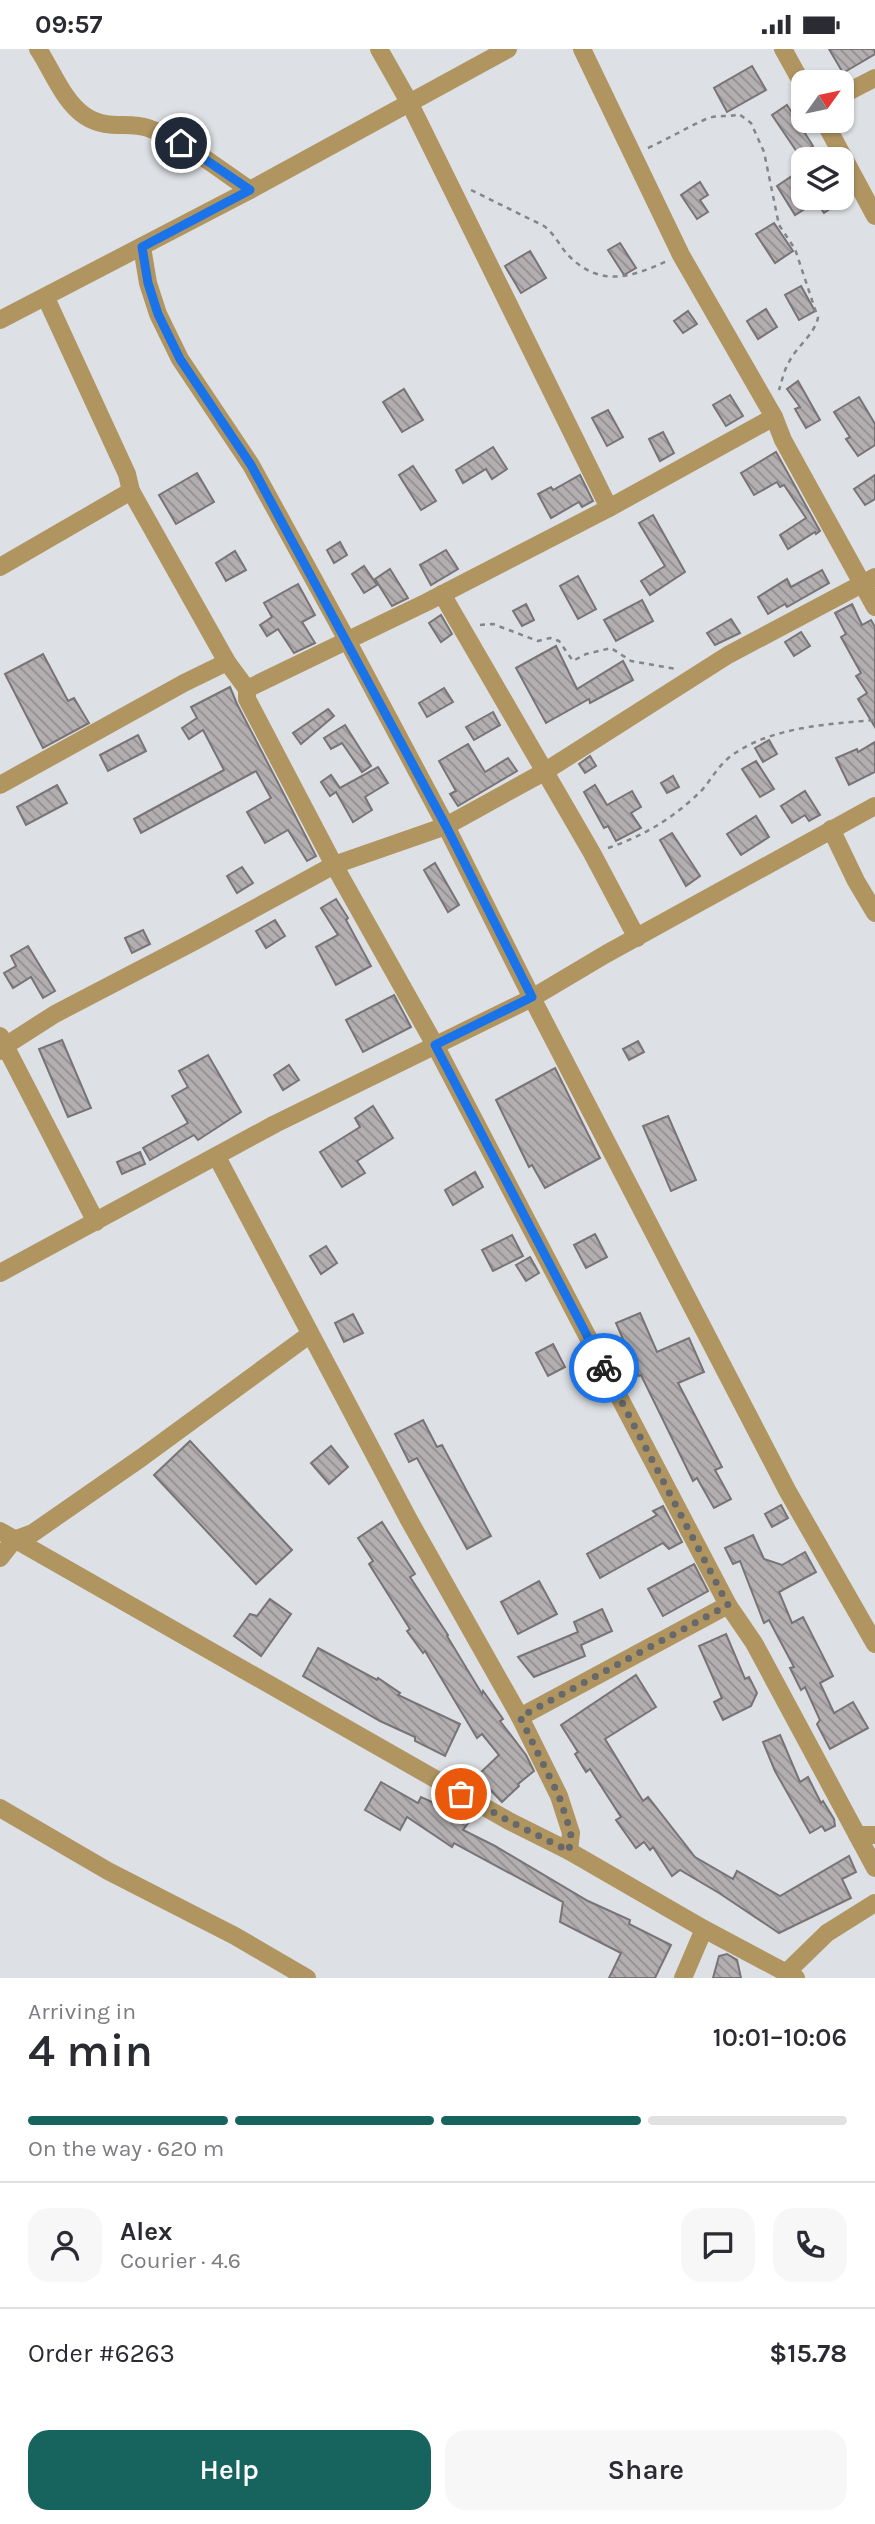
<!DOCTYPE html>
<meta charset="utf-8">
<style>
:root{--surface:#fff;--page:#f7f7f7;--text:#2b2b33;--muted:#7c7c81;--line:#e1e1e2;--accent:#17645f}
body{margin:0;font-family:Karla,sans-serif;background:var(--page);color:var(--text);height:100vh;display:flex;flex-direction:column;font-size:26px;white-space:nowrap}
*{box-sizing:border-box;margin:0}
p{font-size:23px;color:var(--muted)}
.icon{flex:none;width:38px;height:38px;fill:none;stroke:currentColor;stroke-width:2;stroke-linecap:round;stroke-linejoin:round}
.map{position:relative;height:1929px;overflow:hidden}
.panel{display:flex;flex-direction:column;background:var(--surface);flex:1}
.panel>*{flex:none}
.needle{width:46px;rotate:57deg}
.buttons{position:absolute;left:791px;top:21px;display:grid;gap:14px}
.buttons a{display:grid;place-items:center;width:63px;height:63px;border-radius:14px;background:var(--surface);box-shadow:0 2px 5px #0004;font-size:35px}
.pin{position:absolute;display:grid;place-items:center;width:60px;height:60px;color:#fff;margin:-30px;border:4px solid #fff;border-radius:50%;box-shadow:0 2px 7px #0007}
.courier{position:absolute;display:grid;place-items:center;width:70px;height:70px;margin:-35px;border:5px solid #1a73e8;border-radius:50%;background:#fff;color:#222;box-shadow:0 2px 9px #0007}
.overview em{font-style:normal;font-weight:600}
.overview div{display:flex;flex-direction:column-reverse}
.overview{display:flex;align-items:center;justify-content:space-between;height:119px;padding:0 28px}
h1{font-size:46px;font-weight:600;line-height:52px}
.bar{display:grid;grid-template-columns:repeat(4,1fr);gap:10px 7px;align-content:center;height:84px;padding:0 28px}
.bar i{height:9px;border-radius:5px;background:var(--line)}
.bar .on{background:var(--accent)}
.bar p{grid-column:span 4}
.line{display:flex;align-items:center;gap:18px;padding:0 28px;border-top:2px solid var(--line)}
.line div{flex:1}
.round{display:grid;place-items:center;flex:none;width:74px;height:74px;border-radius:21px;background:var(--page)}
.action{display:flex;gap:14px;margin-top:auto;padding:14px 28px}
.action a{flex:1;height:80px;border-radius:21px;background:var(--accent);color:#fff;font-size:28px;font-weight:600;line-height:80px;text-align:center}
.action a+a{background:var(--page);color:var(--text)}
.status{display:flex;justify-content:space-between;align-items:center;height:49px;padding:0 35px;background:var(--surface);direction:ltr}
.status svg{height:19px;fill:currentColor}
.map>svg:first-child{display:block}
.building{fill:url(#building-back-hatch);stroke:#787375;stroke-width:2}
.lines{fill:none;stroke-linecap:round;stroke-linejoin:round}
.path{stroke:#848689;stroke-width:2.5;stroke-dasharray:5 5;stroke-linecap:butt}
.minor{stroke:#b09561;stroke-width:18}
.done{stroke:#67686b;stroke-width:7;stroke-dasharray:0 12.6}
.route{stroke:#1a73e8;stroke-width:9}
</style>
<div class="status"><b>09:57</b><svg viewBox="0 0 49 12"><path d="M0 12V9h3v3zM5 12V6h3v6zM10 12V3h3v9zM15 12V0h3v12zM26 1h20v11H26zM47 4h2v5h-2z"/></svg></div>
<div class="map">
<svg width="875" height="1929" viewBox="0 0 875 1929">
<defs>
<pattern id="building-back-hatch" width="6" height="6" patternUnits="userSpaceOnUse" patternTransform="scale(1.75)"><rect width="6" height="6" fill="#b3aeb0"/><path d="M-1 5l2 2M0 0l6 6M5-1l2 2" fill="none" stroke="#928e8f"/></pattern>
</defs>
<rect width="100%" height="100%" fill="#dde0e4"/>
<g class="building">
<polygon points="829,0 875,0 875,5 843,24"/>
<polygon points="752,17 766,41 727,63 714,39"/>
<polygon points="787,56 813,97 799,106 772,66"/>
<polygon points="795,125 803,138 803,149 846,149 824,164 816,153 795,166 777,137"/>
<polygon points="700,133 708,146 700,151 708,163 697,170 681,146"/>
<polygon points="774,174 793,202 775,214 756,185"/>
<polygon points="620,194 636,219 624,226 608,201"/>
<polygon points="530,202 546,229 521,244 505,217"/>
<polygon points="801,237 815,262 799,271 785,246"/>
<polygon points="766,260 777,278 758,290 747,272"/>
<polygon points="688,262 697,275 683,284 674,272"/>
<polygon points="798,332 820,371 806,379 795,360 800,358 787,340"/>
<polygon points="404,340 423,371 402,383 383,353"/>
<polygon points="730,346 743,367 726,377 713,356"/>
<polygon points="859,348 875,375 875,396 858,407 846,390 850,388 834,363"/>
<polygon points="608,361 623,388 607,397 592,369"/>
<polygon points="663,383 674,404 660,412 649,390"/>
<polygon points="493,398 507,420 492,430 486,420 463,434 456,421"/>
<polygon points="776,403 820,482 816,485 815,483 788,500 780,486 806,469 784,436 780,438 777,433 754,446 741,424"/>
<polygon points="413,417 436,452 421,461 399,426"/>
<polygon points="197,424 214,453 176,475 159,446"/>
<polygon points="580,426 593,452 582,458 579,453 551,469 538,445 551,438 553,441"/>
<polygon points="875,426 875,450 865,456 854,440"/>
<polygon points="653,466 685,523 650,546 641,532 665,517 639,474"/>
<polygon points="340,493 347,506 334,514 327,501"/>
<polygon points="446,501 458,520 431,536 420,516"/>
<polygon points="235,502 246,521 226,532 216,514"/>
<polygon points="364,517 377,536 364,544 352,525"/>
<polygon points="390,520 408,549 392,557 375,530"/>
<polygon points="822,521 829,534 787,558 785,555 768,565 758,548 787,530 791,538"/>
<polygon points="578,527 596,560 578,570 560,537"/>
<polygon points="298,535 315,566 302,573 315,594 294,604 278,580 267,587 260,576 272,568 264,554"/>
<polygon points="642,551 653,572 616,592 604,571"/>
<polygon points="526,555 534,571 522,577 513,562"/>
<polygon points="852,555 862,576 871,571 875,578 875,678 858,650 867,644 856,627 861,624 841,588 846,585 835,564"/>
<polygon points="441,566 452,585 441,593 429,574"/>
<polygon points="731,570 740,584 715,596 707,584"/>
<polygon points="801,583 810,597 794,607 785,593"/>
<polygon points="556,597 577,640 623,612 633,631 590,654 589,650 546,674 516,619"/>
<polygon points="43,605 68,652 74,649 89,674 43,699 5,625"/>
<polygon points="230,638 237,655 316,807 307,812 288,781 265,794 247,763 271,749 256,722 141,784 134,770 224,721 203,681 189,690 182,679 197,669 191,658"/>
<polygon points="444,639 453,653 427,668 419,654"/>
<polygon points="328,660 334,667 301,695 293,684"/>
<polygon points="493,663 500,676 474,691 466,678"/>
<polygon points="345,676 371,717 362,723 342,694 331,700 324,689"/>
<polygon points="138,686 146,702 108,722 100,706"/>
<polygon points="769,691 777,705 763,713 755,699"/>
<polygon points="875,693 875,723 849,736 836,709 857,700 858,703"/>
<polygon points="468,695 485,723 508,709 517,722 458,757 450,745 456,742 439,712"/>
<polygon points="590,707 596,717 585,724 579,715"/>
<polygon points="756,712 774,740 760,748 742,720"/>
<polygon points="378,718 388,734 365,748 372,761 353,773 336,743 330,747 321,733 331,726 340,739"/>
<polygon points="673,727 679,738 667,744 661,734"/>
<polygon points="57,736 67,754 26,776 17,758"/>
<polygon points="595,736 607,756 632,742 641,758 631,764 641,779 616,792 608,777 604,779 584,743"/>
<polygon points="805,742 820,766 809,772 805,766 792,774 781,757"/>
<polygon points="756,767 769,788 741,806 727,785"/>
<polygon points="672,784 700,827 686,837 660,791"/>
<polygon points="435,814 459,856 448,863 424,821"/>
<polygon points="242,818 253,834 237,844 227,827"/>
<polygon points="336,850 348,869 346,871 371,917 336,936 316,898 338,886 321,859"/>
<polygon points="275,871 285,887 266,899 256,882"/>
<polygon points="143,881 150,895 132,904 125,889"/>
<polygon points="28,897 55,942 43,949 31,928 13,939 4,924 16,917 11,907"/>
<polygon points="394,946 411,978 363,1003 346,971"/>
<polygon points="62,991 91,1059 68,1068 39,1000"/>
<polygon points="638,992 644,1003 629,1011 623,1000"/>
<polygon points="208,1006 241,1063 198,1091 194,1086 150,1111 143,1099 188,1074 172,1047 188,1038 179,1022"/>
<polygon points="289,1016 299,1031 283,1041 274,1026"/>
<polygon points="555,1019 600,1109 545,1139 532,1116 529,1118 496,1051"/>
<polygon points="373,1057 393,1089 357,1112 365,1124 342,1138 320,1103 360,1078 355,1069"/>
<polygon points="668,1067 696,1131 671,1142 643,1077"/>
<polygon points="140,1103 145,1115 122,1125 117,1113"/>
<polygon points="475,1123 483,1138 453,1156 445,1141"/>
<polygon points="595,1185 607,1208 586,1219 574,1196"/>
<polygon points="512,1186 523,1207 493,1222 482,1201"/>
<polygon points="326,1197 337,1214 321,1225 310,1207"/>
<polygon points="530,1208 539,1224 526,1232 516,1216"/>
<polygon points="640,1264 657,1303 689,1289 704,1323 678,1334 722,1418 715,1421 731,1450 714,1459 697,1429 693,1432 641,1326 639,1327 616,1274"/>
<polygon points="353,1265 363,1284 344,1293 335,1274"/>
<polygon points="553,1295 565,1318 548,1327 536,1304"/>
<polygon points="423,1371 437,1398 442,1396 491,1487 467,1500 417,1409 409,1413 395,1385"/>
<polygon points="190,1392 292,1501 256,1535 154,1426"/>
<polygon points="331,1397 348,1418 329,1435 311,1414"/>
<polygon points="781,1456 788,1469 772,1478 765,1465"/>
<polygon points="663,1457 682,1493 669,1500 663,1494 600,1529 587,1505 657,1466 653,1462"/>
<polygon points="382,1473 415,1525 410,1528 448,1586 447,1587 482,1645 483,1642 503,1670 500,1672 526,1706 534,1722 518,1735 519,1737 502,1753 477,1727 499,1706 482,1685 477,1689 425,1602 423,1604 407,1582 410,1580 369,1515 373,1512 358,1489"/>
<polygon points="753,1486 764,1510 782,1516 805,1503 816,1523 779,1543 792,1574 803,1568 833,1627 820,1634 834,1664 853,1653 868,1679 830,1700 817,1675 820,1671 805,1638 801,1641 790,1619 794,1618 769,1571 764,1574 740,1512 733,1515 725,1499"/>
<polygon points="694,1515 708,1542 663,1567 648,1540"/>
<polygon points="539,1532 557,1565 518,1585 501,1553"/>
<polygon points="270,1550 291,1565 261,1607 234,1587 250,1565 257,1567"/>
<polygon points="602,1560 612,1582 581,1596 585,1607 534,1628 518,1608 578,1583 574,1573"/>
<polygon points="726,1585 745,1630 749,1628 757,1644 751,1657 723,1671 714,1653 722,1649 699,1597"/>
<polygon points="318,1599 377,1631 378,1629 400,1644 398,1646 460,1675 445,1707 415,1692 415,1688 380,1672 303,1627"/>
<polygon points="636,1626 656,1658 605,1690 643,1752 648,1748 695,1808 733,1830 737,1822 780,1847 849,1807 856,1823 842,1830 851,1849 779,1884 719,1844 680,1821 672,1827 653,1798 650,1801 644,1793 636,1799 616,1771 621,1768 590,1720 586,1723 575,1705 578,1703 561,1676"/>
<polygon points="780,1686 800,1733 808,1728 821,1754 823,1752 834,1770 835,1777 825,1782 822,1777 810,1784 775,1722 763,1693"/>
<polygon points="381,1733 418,1754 421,1748 443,1758 444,1756 469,1773 463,1781 495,1797 588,1852 630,1871 629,1875 671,1896 655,1929 609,1929 621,1904 560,1873 563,1853 454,1794 452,1798 407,1768 400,1781 365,1761"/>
<polygon points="727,1905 737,1911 741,1929 713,1929 719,1907"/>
</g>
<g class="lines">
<g class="path">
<path d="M648 99C668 90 686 79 706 70 718 65 728 69 739 65L751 74 764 103 779 176 795 200 818 269C814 286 797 297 789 313 784 321 782 332 779 341"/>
<path d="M471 141 544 177C555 185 560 198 569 207 601 239 632 228 667 212"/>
<polyline points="480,576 493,575 538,592 550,589 559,592 573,612 586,605 611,599 631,612 676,620"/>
<path d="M608 799C646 786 675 768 703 740 712 729 719 716 731 707 770 678 828 675 875 671"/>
</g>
<g class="minor">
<path d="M38 0C52 21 63 52 85 67 108 82 128 72 148 79 185 92 217 119 250 141"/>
<polyline points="379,0 409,53 609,459"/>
<polyline points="582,0 681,206 774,368 783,391 875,558"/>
<polyline points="783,0 803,36"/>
<polyline points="842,46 875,29"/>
<polyline points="824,72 875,167"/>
<polyline points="142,198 148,234 158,265 180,310 251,416 347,591 446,777 532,949 787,1441 875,1595"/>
<polyline points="46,249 127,425 131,442 227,613 247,640 247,650 334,816 435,996 728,1556 754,1594 875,1819"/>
<polyline points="0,271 250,141 508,0"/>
<polyline points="0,518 131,442"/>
<polyline points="442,545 592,804 637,889"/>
<polyline points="247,640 427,553 609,459 774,368"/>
<polyline points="0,736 184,634 227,613"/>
<polyline points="831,780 856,832 875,864"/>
<polyline points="0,987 96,1173"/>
<polyline points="0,1002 5,997 55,965 195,892 334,816 446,777 544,723 728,606 875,528"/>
<polyline points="217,1108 409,1471 520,1668 559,1747 571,1784 569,1802"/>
<polyline points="0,1224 275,1075 532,949 606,905 875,757"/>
<polyline points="0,1482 509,1772 569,1802 704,1880 796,1929"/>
<polyline points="0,1509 14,1491 33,1484 141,1409 309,1286"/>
<polyline points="520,1668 728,1556"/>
<polyline points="0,1759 108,1822 235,1887 307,1929"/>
<polyline points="857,1786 875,1786"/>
<polyline points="787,1923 827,1884 875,1854"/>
<polyline points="683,1929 704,1880"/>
</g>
</g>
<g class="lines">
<polyline class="done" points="461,1745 509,1772 569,1802 571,1784 559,1747 520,1668 728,1556 604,1319"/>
<polyline class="route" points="181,94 250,141 142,198 148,234 158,265 180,310 251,416 446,777 532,948 435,996 604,1319"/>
</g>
</svg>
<div class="buttons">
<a><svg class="needle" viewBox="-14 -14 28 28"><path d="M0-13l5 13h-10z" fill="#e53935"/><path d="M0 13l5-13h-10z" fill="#7c7c81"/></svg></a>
<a><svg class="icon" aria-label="layers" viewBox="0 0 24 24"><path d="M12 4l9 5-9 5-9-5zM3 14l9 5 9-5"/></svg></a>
</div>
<div class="pin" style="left:461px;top:1745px;background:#ea580c"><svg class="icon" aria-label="bag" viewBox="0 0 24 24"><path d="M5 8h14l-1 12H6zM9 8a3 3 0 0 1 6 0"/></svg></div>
<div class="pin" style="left:181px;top:94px;background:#1f2937"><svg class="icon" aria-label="home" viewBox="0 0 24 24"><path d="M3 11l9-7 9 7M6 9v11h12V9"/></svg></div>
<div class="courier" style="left:604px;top:1319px"><svg class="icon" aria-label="bike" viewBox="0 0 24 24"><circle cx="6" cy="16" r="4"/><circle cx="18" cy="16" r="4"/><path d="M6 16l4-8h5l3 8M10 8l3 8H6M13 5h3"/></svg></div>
</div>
<section class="panel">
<div class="overview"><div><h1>4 min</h1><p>Arriving in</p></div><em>10:01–10:06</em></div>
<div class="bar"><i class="on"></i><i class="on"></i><i class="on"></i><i></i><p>On the way · 620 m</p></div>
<div class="line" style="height:126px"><a class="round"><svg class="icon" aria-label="person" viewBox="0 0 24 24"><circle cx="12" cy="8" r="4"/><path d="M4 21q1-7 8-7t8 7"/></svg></a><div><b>Alex</b><p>Courier · 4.6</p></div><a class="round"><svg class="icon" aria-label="chat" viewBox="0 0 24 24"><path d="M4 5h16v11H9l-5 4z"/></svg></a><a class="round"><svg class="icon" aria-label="phone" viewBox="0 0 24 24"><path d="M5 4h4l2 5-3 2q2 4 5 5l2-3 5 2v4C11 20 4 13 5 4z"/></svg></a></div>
<div class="line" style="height:91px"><div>Order #6263</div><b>$15.78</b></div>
<div class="action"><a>Help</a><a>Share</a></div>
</section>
